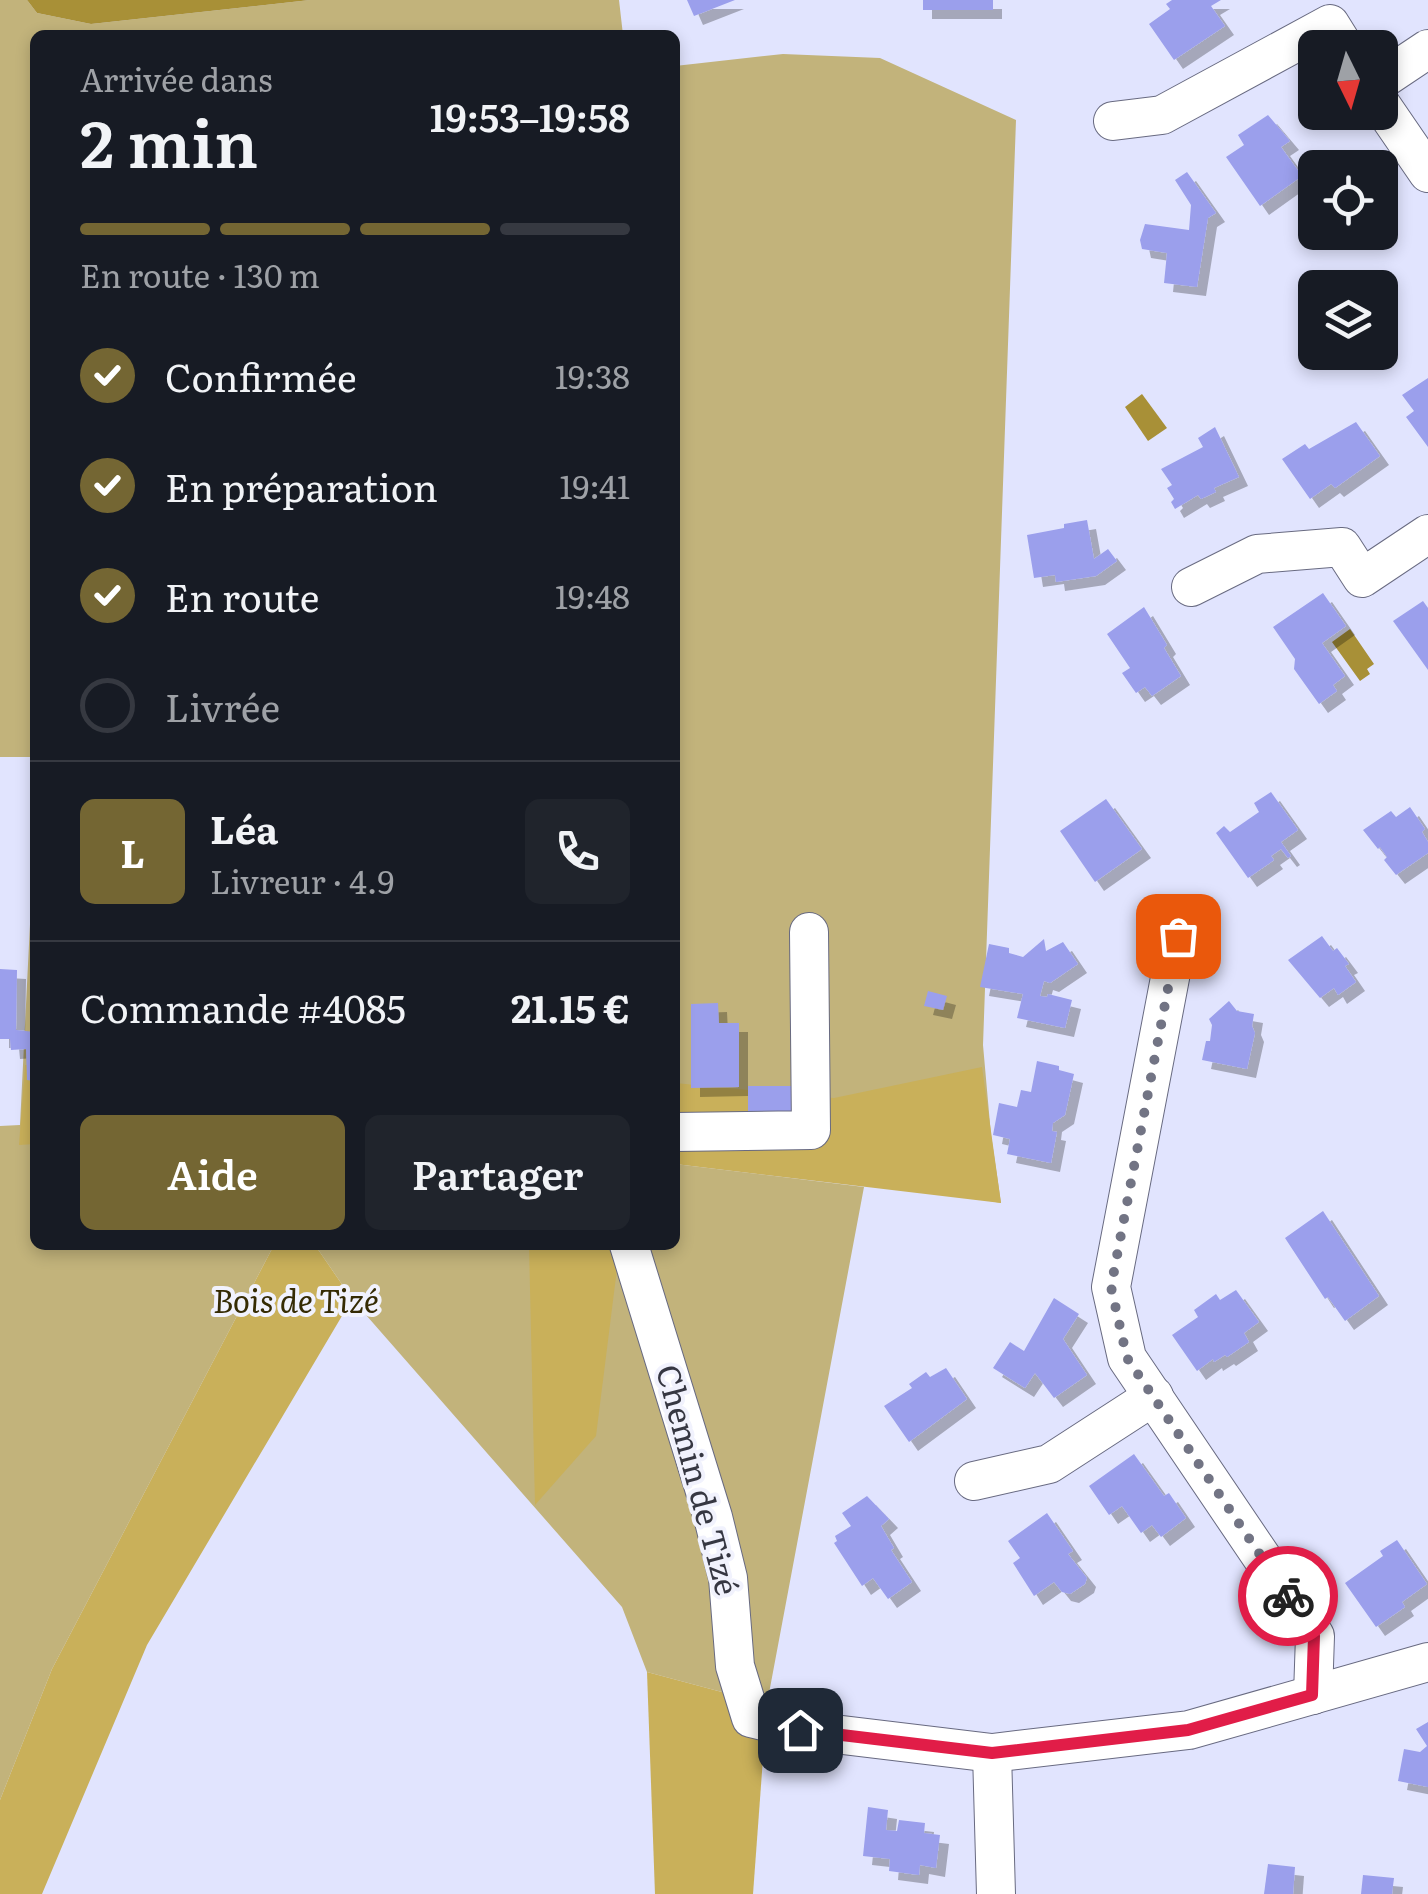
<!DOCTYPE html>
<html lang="fr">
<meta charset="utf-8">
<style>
:root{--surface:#171b24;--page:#20242c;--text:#f1f3f6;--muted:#9ea1a6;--line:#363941;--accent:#746633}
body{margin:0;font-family:Literata,serif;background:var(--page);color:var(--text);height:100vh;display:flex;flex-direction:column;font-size:38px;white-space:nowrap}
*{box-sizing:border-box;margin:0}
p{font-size:32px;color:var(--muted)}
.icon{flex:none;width:55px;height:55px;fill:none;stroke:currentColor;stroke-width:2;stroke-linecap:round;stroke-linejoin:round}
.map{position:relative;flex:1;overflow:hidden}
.details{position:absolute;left:30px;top:30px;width:650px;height:1220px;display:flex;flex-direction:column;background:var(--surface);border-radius:15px;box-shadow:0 5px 15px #0003}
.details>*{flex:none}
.needle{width:65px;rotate:175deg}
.buttons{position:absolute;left:1298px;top:30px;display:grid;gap:20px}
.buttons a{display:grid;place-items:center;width:100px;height:100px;border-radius:15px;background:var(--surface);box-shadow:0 5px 15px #0003;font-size:50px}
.pin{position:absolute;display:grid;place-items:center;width:85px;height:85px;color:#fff;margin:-42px;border-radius:20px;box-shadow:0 5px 15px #0006}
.courier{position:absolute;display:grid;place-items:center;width:100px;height:100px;margin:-50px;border:8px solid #e11d48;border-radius:50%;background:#fff;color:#222;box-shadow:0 2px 12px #0007}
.head em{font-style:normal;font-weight:600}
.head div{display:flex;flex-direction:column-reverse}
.head{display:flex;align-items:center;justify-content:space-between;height:170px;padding:0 50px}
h1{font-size:65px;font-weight:600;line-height:75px}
.bar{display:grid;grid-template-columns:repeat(4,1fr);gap:15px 10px;align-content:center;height:120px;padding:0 50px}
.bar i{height:12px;border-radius:8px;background:var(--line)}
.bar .active{background:var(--accent)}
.bar p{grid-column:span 4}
.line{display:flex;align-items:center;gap:25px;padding:0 50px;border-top:2px solid var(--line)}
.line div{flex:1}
.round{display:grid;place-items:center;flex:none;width:105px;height:105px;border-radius:15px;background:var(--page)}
ol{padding:0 50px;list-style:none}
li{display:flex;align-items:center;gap:30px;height:110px}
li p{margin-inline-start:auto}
li .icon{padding:10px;border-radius:50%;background:var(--accent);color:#fff;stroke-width:4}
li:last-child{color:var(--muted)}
li i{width:55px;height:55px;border:5px solid var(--line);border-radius:50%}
.cta{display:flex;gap:20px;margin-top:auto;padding:20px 50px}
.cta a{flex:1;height:115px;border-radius:15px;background:var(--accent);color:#fff;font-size:40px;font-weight:600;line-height:115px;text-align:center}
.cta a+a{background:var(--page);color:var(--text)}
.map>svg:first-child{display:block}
.green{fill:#c2b37b}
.forest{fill:#c9b05a}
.water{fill:#a89037}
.building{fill:#9b9fec;filter:url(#shadow)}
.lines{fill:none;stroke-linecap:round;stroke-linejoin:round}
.minor-casing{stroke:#686a81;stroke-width:40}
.minor{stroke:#fff;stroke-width:38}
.done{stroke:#727484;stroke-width:10;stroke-dasharray:0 18}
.route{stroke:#e11d48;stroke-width:12}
.labels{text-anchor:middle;stroke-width:8;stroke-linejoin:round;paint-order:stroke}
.park-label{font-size:32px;font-style:italic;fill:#352b04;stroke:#f1f2fd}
.street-label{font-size:32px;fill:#363742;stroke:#f1f2fd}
</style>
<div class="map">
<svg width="1428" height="1894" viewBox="0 0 1428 1894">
<defs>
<filter id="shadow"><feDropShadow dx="9" dy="9" stdDeviation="0" flood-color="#0004"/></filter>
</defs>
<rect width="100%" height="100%" fill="#e1e4fe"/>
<g class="green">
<polygon points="0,0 27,0 37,13 91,24 310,0 619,0 623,35 35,35 35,757 0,757"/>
<polygon points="783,54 880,58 1016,120 983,1045 991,1135 1001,1203 675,1146 675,66"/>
<polygon points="35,824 35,1245 274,1245 52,1669 0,1800 0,1126 20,1125"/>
<polygon points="675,1164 864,1187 767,1704 647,1672 622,1607 352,1299 315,1245 675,1245"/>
</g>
<g class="forest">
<polygon points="25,1065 35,1065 35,1144 19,1145"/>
<polygon points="982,1067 1001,1203 675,1164 675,1083 834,1098"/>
<polygon points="274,1245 315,1245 352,1299 147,1645 42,1894 0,1894 0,1800 52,1669"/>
<polygon points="529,1245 620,1245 596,1436 535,1505"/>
<polygon points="647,1672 767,1704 753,1894 655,1894"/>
</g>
<g class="water">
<polygon points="27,0 310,0 91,24 37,13"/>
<polygon points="1142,394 1167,428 1148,441 1125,407"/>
<polygon points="1350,629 1374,664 1367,669 1370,674 1360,681 1332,642"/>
</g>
<g class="building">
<polygon points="687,0 735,0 694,16"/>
<rect x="923" y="0" width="70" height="10"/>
<polygon points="1172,0 1221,0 1211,6 1225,26 1174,60 1149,24 1170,9 1166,4"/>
<polygon points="1268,115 1290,141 1281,147 1302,176 1260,206 1226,157 1244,145 1238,135"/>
<polygon points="1187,172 1216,213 1208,218 1197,287 1164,283 1167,253 1142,249 1140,240 1145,224 1189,230 1191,205 1175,180"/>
<polygon points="1428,378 1428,447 1406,417 1414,411 1402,395"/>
<polygon points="1356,422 1380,456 1335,488 1331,484 1310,499 1282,459 1305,444 1309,449"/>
<polygon points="1215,427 1239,477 1214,488 1216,492 1201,499 1198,495 1175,509 1171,502 1174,499 1167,488 1172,485 1161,469 1203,447 1198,438"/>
<polygon points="1087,520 1094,559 1108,549 1117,561 1096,576 1056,582 1055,575 1034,578 1027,535 1064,528 1064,524"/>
<polygon points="1323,593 1346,626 1322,643 1345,676 1333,685 1337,691 1319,704 1294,669 1295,659 1273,627"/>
<polygon points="1423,601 1428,608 1428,670 1393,621"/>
<polygon points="1144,607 1167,645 1164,648 1181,676 1152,696 1145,687 1136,693 1122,673 1130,668 1107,634"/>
<polygon points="1271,792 1298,830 1281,842 1291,856 1288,858 1281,849 1271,856 1274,860 1248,878 1216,833 1224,826 1230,832 1259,812 1254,803"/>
<polygon points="1106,799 1142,849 1095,882 1060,831"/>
<polygon points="1410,807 1425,829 1422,832 1428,842 1428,853 1396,875 1384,860 1387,857 1380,847 1378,849 1363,830 1391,811 1396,817"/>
<polygon points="1322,936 1333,951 1337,948 1349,964 1345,966 1356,982 1338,995 1334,988 1320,998 1288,960"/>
<polygon points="1044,939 1046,951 1063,942 1078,964 1050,983 1044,981 1040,996 1047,997 1048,994 1072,1000 1065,1028 1017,1018 1023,994 980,987 989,944 1009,948 1009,953 1023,957"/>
<polygon points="0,969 17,970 16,1030 35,1032 35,1081 27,1080 26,1049 11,1050 10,1039 0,1039"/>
<polygon points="928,991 947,996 943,1010 924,1006"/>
<polygon points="1229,1001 1237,1011 1254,1014 1252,1026 1255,1033 1247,1069 1202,1060 1206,1041 1210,1041 1212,1025 1209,1019"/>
<polygon points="718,1003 719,1023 739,1023 739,1087 691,1088 691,1004"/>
<polygon points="1037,1061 1059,1066 1059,1070 1074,1074 1065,1115 1053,1123 1052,1131 1057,1132 1051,1163 1007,1154 1010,1139 993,1135 999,1103 1017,1107 1021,1090 1031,1092"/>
<rect x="748" y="1086" width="50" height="26"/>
<polygon points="1323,1211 1379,1296 1345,1321 1328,1297 1325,1299 1285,1238"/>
<polygon points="1236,1290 1259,1322 1244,1333 1249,1342 1227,1357 1225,1355 1214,1362 1213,1359 1197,1371 1172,1335 1198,1317 1194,1310 1216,1294 1220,1300"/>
<polygon points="1054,1298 1079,1314 1063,1339 1087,1375 1054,1398 1035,1373 1025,1388 993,1368 1010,1342 1024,1351"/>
<polygon points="946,1368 967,1399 909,1442 884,1406 912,1388 909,1384 926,1372 930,1377"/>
<polygon points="1134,1454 1164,1496 1169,1493 1186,1518 1161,1537 1152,1525 1141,1533 1122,1506 1109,1515 1089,1486"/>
<polygon points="867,1496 889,1519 881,1526 894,1548 891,1550 912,1582 888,1599 873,1578 862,1586 834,1543 837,1541 835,1536 851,1526 842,1513"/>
<polygon points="1047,1513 1073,1551 1068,1554 1087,1578 1085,1584 1070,1594 1062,1592 1054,1582 1034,1596 1013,1563 1020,1558 1008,1541"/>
<polygon points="1397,1540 1427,1584 1402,1602 1405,1607 1376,1627 1345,1583 1383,1556 1380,1551"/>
<polygon points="1428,1722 1428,1787 1398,1781 1404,1749 1420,1752 1427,1746 1416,1729"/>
<polygon points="868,1807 888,1810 886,1830 897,1831 899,1820 925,1823 924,1833 940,1835 936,1868 920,1865 919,1875 889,1871 890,1859 863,1856"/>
<polygon points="1268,1864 1295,1867 1293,1894 1264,1894"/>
<polygon points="1363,1875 1394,1878 1392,1894 1361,1894"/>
</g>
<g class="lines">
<g class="minor-casing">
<g id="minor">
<polyline points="1380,81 1428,49"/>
<polyline points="1380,103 1428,173"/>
<polyline points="1113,121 1162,115 1330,24 1345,48"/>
<polyline points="1191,587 1257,554 1342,547 1362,578 1428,534"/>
<polyline points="1178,936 1111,1287 1127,1358 1315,1636 1313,1695"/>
<polyline points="675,1132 811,1130 809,932"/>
<polyline points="629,1245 713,1517 728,1578 735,1666 751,1718 801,1730 992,1753 1189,1730 1428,1662"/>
<polyline points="974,1481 1049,1464 1154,1396"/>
<polyline points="992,1753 996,1894"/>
</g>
</g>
<use href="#minor" class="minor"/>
</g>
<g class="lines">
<polyline class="done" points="1178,936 1111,1287 1127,1358 1288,1596"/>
<polyline class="route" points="800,1730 992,1753 1188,1730 1312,1695 1314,1636 1288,1596"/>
</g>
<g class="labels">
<g class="park-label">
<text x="296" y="1313">Bois de Tizé</text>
</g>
<g class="street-label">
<text transform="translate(697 1480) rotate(75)" y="11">Chemin de Tizé</text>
</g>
</g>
</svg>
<div class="buttons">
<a><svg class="needle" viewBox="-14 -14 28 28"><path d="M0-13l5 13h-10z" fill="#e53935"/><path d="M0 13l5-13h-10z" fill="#9ea1a6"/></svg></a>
<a><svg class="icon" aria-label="locate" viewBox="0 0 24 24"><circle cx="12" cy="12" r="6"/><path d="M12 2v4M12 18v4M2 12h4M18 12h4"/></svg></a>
<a><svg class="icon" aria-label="layers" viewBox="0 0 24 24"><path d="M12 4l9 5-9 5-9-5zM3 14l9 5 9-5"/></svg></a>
</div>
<div class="pin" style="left:1178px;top:936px;background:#ea580c"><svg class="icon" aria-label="bag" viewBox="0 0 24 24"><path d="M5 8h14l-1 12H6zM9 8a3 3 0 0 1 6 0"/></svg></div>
<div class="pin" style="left:800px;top:1730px;background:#1f2937"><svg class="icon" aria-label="home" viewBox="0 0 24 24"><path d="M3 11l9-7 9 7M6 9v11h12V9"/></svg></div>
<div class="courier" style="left:1288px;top:1596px"><svg class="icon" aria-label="bike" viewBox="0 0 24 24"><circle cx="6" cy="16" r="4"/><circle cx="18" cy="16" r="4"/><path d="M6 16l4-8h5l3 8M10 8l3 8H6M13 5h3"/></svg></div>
<section class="details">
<div class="head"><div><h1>2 min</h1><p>Arrivée dans</p></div><em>19:53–19:58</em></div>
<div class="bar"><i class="active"></i><i class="active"></i><i class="active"></i><i></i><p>En route · 130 m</p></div>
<ol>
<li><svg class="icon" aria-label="check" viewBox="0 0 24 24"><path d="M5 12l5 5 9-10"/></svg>Confirmée<p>19:38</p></li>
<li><svg class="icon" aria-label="check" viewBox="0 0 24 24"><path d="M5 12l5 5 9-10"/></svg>En préparation<p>19:41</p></li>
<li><svg class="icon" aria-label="check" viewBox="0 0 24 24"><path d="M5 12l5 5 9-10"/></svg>En route<p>19:48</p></li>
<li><i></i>Livrée</li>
</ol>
<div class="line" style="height:180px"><b class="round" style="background:var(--accent);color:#fff">L</b><div><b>Léa</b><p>Livreur · 4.9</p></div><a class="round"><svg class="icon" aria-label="phone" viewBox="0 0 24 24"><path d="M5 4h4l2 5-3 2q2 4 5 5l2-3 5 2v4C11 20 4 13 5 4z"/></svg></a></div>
<div class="line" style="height:130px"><div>Commande #4085</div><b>21.15 €</b></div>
<div class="cta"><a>Aide</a><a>Partager</a></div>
</section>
</div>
